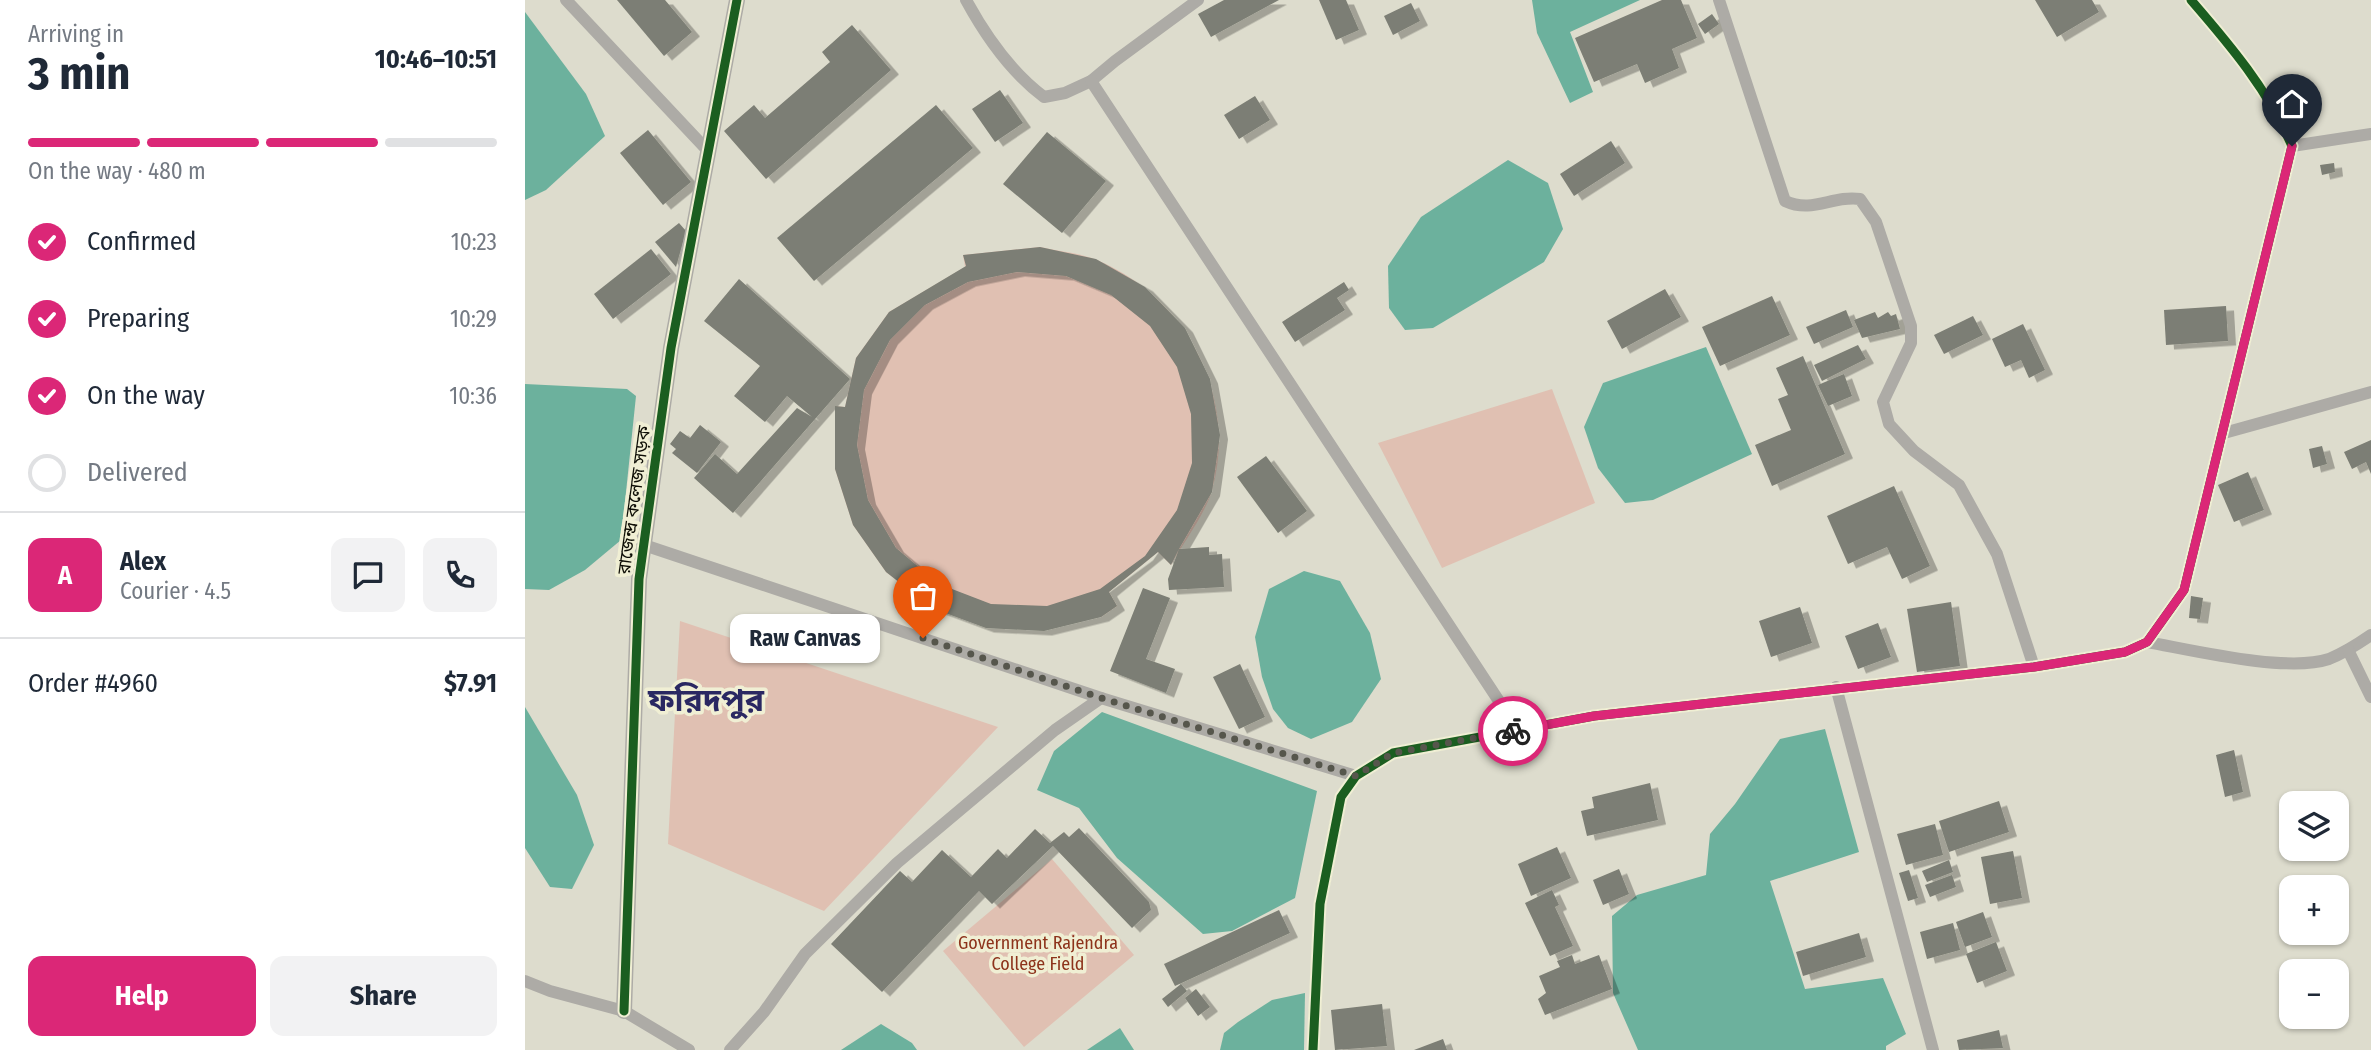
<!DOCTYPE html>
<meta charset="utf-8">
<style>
:root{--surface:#fff;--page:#f2f2f3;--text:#1f2937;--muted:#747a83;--line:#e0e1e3;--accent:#db2777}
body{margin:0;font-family:"Fira Sans Condensed","Noto Sans Bengali",sans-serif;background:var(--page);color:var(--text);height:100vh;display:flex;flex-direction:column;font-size:26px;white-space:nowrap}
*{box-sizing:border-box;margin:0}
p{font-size:23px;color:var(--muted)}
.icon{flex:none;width:38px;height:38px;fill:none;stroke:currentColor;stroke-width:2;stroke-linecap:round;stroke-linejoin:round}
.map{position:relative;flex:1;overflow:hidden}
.panel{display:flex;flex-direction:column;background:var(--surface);width:525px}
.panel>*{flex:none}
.tools{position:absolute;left:1754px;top:791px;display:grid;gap:14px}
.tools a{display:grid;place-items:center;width:70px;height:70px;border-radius:14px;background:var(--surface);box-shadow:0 2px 5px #0004;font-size:35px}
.pin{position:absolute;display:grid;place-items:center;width:60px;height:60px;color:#fff;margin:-72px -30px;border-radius:50% 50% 50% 0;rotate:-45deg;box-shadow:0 0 7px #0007}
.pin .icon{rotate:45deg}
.courier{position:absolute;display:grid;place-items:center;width:70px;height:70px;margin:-35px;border:5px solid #db2777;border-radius:50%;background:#fff;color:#222;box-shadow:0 2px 9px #0007}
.bubble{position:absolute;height:49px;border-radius:14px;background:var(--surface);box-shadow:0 2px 5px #0004;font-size:23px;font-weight:700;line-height:49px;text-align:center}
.overview em{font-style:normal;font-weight:700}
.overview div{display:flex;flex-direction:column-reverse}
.overview{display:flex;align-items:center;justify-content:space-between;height:119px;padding:0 28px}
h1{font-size:46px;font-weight:700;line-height:52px}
.bar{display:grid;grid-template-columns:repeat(4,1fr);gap:10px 7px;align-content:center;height:84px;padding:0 28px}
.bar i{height:9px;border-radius:5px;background:var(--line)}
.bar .on{background:var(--accent)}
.bar p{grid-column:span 4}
.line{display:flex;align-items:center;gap:18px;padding:0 28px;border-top:2px solid var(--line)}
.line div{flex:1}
.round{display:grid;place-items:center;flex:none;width:74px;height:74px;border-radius:14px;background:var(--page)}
ol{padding:0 28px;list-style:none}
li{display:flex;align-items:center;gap:21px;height:77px}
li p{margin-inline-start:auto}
li .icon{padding:7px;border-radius:50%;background:var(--accent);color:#fff;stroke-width:4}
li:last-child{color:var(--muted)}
li i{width:38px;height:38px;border:4px solid var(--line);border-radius:50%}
.action{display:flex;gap:14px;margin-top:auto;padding:14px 28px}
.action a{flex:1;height:80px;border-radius:14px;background:var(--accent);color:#fff;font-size:28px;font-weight:700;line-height:80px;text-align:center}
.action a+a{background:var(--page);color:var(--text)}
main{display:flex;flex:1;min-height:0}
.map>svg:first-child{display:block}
.green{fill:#e0c0b2}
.water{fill:#6cb19d}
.building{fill:#7c7e74;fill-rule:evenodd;filter:url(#shadow)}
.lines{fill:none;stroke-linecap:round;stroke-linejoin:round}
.minor{stroke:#adaba6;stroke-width:12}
.tertiary{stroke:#adaba6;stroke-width:16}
.cycleway-casing{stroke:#f0efd4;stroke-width:13}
.cycleway{stroke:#1b5e20;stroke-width:9}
.done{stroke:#56564c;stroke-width:7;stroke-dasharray:0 12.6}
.route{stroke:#db2777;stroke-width:9}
.labels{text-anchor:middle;stroke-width:7;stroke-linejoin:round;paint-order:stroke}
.street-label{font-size:18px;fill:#0e0e06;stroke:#f0efd4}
.park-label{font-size:18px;fill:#8d331b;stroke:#f0efd4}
.town-label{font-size:32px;font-weight:bold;fill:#2a2862;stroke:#f0efd4}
</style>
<main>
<section class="panel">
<div class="overview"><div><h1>3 min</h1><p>Arriving in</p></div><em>10:46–10:51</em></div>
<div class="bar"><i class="on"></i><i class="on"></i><i class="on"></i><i></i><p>On the way · 480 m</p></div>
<ol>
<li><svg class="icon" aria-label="check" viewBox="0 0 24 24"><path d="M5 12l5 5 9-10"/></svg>Confirmed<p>10:23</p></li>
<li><svg class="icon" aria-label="check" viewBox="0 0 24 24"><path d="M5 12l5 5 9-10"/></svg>Preparing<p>10:29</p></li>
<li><svg class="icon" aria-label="check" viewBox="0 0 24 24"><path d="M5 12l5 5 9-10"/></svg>On the way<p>10:36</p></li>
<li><i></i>Delivered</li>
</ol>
<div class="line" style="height:126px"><b class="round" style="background:var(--accent);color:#fff">A</b><div><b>Alex</b><p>Courier · 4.5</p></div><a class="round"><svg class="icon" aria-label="chat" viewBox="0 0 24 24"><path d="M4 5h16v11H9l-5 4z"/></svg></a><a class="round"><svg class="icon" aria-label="phone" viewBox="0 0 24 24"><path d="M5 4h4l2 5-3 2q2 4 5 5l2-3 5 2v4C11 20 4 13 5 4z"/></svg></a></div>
<div class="line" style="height:91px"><div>Order #4960</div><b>$7.91</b></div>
<div class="action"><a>Help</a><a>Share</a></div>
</section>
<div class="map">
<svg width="1846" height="1050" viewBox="0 0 1846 1050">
<defs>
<filter id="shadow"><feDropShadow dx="8" dy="4.5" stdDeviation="0" flood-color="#0004"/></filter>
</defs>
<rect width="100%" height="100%" fill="#dddccd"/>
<g class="green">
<path d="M515 247C533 251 555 253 572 260 660 297 714 396 687 490 681 513 658 543 646 565L633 552 584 592 592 606 576 617 407 608 361 572 328 525 310 469V406L320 407 331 358 364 312 440 267 438 255Z"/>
<polygon points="1027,389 1070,503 917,568 853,443"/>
<polygon points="155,621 473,727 299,911 143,844"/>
<polygon points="527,859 609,955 499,1047 418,951"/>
</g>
<g class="water">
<polygon points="1007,0 1115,0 1045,32 1068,92 1045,103 1012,33"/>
<polygon points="0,12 61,94 80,136 21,190 0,200"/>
<polygon points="983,160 1023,183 1038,229 1019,262 908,328 880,330 864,308 863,266 896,217"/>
<polygon points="1181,347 1227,454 1128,500 1100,503 1073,468 1059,427 1078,383"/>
<polygon points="0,384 102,389 111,396 96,540 60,570 24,590 0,589"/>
<polygon points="779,571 815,581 845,633 856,679 827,722 786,739 763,728 748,709 737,677 730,637 744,589"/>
<polygon points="0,707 52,795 69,845 47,889 25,887 0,848"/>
<polygon points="577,712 792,791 770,898 707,931 678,934 592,858 554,808 512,790 529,751"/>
<polygon points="1300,729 1334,852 1245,881 1280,989 1358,978 1381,1034 1361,1046 1361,1050 1113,1050 1088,993 1087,916 1112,895 1181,875 1185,834 1210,804 1255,739"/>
<polygon points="780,993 779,1050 695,1050 699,1033 713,1022 747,1000"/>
<polygon points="356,1024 387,1043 392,1050 316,1050"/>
<polygon points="595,1028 609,1050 562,1050"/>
</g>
<g class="building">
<polygon points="92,0 140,0 167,32 139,56"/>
<polygon points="699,0 754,0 686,37 673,14"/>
<polygon points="794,0 821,0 834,30 811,40"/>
<polygon points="1137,0 1156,0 1172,38 1147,49 1154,68 1120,83 1112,64 1069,82 1050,38"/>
<polygon points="1510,0 1567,0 1574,12 1532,37"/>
<polygon points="886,3 895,21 868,35 859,16"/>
<polygon points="1187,14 1194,24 1180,34 1173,24"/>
<polygon points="327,25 366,70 241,179 199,131 229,105 240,118 305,62 297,52"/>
<polygon points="475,90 498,123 470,142 447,109"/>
<polygon points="730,96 745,120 714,139 699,115"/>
<polygon points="411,105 448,148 289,281 252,238"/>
<polygon points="123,130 166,182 138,205 95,153"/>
<polygon points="522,132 581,181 537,233 478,184"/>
<polygon points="1086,141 1100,163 1049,196 1035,174"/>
<polygon points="1809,163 1810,172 1797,175 1795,165"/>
<polygon points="154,223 161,231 151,267 130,242"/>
<path d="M515 247 571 259 620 287 660 328 685 379 695 435 687 492 654 549 684 547V555L697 554 699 587 644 590 643 579 654 549 646 565 633 552 584 592 592 606 576 617 519 631 461 628 407 608 361 572 328 525 310 469V406L320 407 331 358 364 312 441 266 438 255ZM492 272 541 276 586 295 625 326 652 367 666 414 667 463 652 510 620 556 575 589 522 606 466 604 414 584 371 548 343 500 332 445 339 390 365 340 400 305 443 282Z"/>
<polygon points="126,249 146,274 88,319 69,294"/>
<polygon points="214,279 325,379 208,513 169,478 190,454 212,474 272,408 287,417 262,396 240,422 209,396 235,366 179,321"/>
<polygon points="819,282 824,290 812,298 820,310 770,342 757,322"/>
<polygon points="1140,289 1156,317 1097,349 1082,321"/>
<polygon points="1247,296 1265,335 1195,366 1177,327"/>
<polygon points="1701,306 1703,341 1641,345 1639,310"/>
<polygon points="1321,310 1328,327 1289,344 1281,327"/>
<polygon points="1350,312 1353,318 1363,312 1366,316 1371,314 1375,329 1337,338 1329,320"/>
<polygon points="1448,316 1458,335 1419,354 1409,335"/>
<polygon points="1498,324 1520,370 1504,378 1496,360 1480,367 1467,339"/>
<polygon points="1333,345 1341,359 1297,381 1289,365"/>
<polygon points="1278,356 1320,454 1247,486 1230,445 1266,430 1253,399 1263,395 1251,368"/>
<polygon points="1319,374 1327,396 1303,406 1293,385"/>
<polygon points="175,425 196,442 172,473 147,453 151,449 145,444 155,431 165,438"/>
<polygon points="1846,440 1846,474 1841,462 1827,469 1819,452"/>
<polygon points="1797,446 1802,464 1788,468 1784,449"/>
<polygon points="741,456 782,511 753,533 712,477"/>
<polygon points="1723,472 1739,510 1709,522 1693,485"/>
<polygon points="1369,486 1405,566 1377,579 1362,547 1323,564 1302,516"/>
<polygon points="618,588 645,598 621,659 650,669 641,693 585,671"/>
<polygon points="1666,596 1678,598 1675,619 1664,618"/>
<polygon points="1426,602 1435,666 1392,672 1382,609"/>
<polygon points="1275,607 1287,643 1246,657 1234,621"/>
<polygon points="1353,623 1366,657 1333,669 1320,636"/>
<polygon points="715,664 740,717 714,729 688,677"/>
<polygon points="1709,750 1718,792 1700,797 1691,755"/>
<polygon points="1125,783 1133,820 1062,836 1056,811 1069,808 1067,797"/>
<polygon points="1474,801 1484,832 1424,852 1414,821"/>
<polygon points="1410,824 1418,855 1381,865 1372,834"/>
<polygon points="554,828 624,902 626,910 607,928 528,846 467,904 454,891 357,992 306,944 375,871 387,882 417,850 446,877 473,849 482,858 510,829 525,843 539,832 544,837"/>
<polygon points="1032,847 1046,878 1006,896 993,864"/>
<polygon points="1488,851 1497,898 1465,904 1456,857"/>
<polygon points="1424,860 1428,872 1402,882 1397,871"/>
<polygon points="1094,869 1104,894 1078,905 1068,880"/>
<polygon points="1384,870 1393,898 1383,901 1374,873"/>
<polygon points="1427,875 1431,887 1405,897 1400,885"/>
<polygon points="1027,890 1034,905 1030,907 1048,946 1025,956 1000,903"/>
<polygon points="754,910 765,933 650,986 639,964"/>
<polygon points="1458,912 1467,937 1440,947 1431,922"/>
<polygon points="1428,923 1435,950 1402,959 1395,932"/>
<polygon points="1334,933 1341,957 1278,976 1271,952"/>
<polygon points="1471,942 1482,971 1452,983 1441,954"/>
<polygon points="1047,955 1050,964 1074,955 1087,989 1020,1015 1013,999 1021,993 1014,976 1035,967 1032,961"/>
<polygon points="656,984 662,991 643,1007 637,999"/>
<polygon points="671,989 685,1007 673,1016 660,998"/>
<polygon points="857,1004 862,1046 810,1050 806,1010"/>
<polygon points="1474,1030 1478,1048 1434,1050 1432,1040"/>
<polygon points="918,1039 922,1050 889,1050"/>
</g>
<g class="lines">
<g class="minor">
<polyline points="41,0 183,151"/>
<path d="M441 0C460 35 487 73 519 97L540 93 566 81 590 61 673 0"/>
<path d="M1194 0 1260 201C1288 214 1307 195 1335 199L1351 222 1386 326V343L1358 402 1364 424 1389 451 1434 485 1472 554 1509 667"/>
<polyline points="566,81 993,730"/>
<polyline points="1767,146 1846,134"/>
<polyline points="1699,433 1846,392"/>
<polyline points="119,545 576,698 831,776"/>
<path d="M1622 642C1667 650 1762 673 1804 659 1819 653 1833 644 1846 635"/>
<polyline points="1823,650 1846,697"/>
<polyline points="1311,687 1408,1050"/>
<polyline points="0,981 25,991 99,1011 164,1050"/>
<polyline points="205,1050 239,1012 280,954 372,863 530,730 576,698"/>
<path d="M788 1050 795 904 816 797 831 776 868 753 1069 716 1509 667 1600 652 1622 642 1659 590 1767 146C1744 91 1705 45 1666 0"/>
</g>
<polyline class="tertiary" points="99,1011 114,579 146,348 212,0"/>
<g class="cycleway-casing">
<g id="cycleway">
<polyline points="99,1011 114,579 146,348 212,0"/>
<path d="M788 1050 795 904 816 797 831 776 868 753 1069 716 1509 667 1600 652 1622 642 1659 590 1767 146C1744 91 1705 45 1666 0"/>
</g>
</g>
<use href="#cycleway" class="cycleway"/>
</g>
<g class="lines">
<polyline class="done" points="398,638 576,698 831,776 868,753 988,731"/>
<polyline class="route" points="988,731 1069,716 1509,667 1600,652 1622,642 1659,590 1767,146"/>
</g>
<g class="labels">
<g class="street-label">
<text transform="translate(109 500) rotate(-82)" y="6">রাজেন্দ্র কলেজ সড়ক</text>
</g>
<g class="park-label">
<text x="513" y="949">Government Rajendra<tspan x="513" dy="21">College Field</tspan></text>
</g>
<g class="town-label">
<text x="181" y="711">ফরিদপুর</text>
</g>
</g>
</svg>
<div class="tools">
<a><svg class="icon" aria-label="layers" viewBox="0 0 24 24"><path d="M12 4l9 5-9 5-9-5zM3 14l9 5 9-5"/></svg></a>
<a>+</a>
<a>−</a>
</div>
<div class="pin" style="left:398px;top:638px;background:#ea580c"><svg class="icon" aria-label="bag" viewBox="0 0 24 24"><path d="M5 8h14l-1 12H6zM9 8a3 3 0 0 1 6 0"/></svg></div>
<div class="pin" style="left:1767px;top:146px;background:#1f2937"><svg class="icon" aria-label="home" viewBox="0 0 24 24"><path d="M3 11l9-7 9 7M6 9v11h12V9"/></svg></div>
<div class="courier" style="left:988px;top:731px"><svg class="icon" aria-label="bike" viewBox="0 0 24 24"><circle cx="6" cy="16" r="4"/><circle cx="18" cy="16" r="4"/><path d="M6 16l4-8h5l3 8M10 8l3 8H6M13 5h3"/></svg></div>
<div class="bubble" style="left:205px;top:614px;width:150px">Raw Canvas</div>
</div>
</main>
